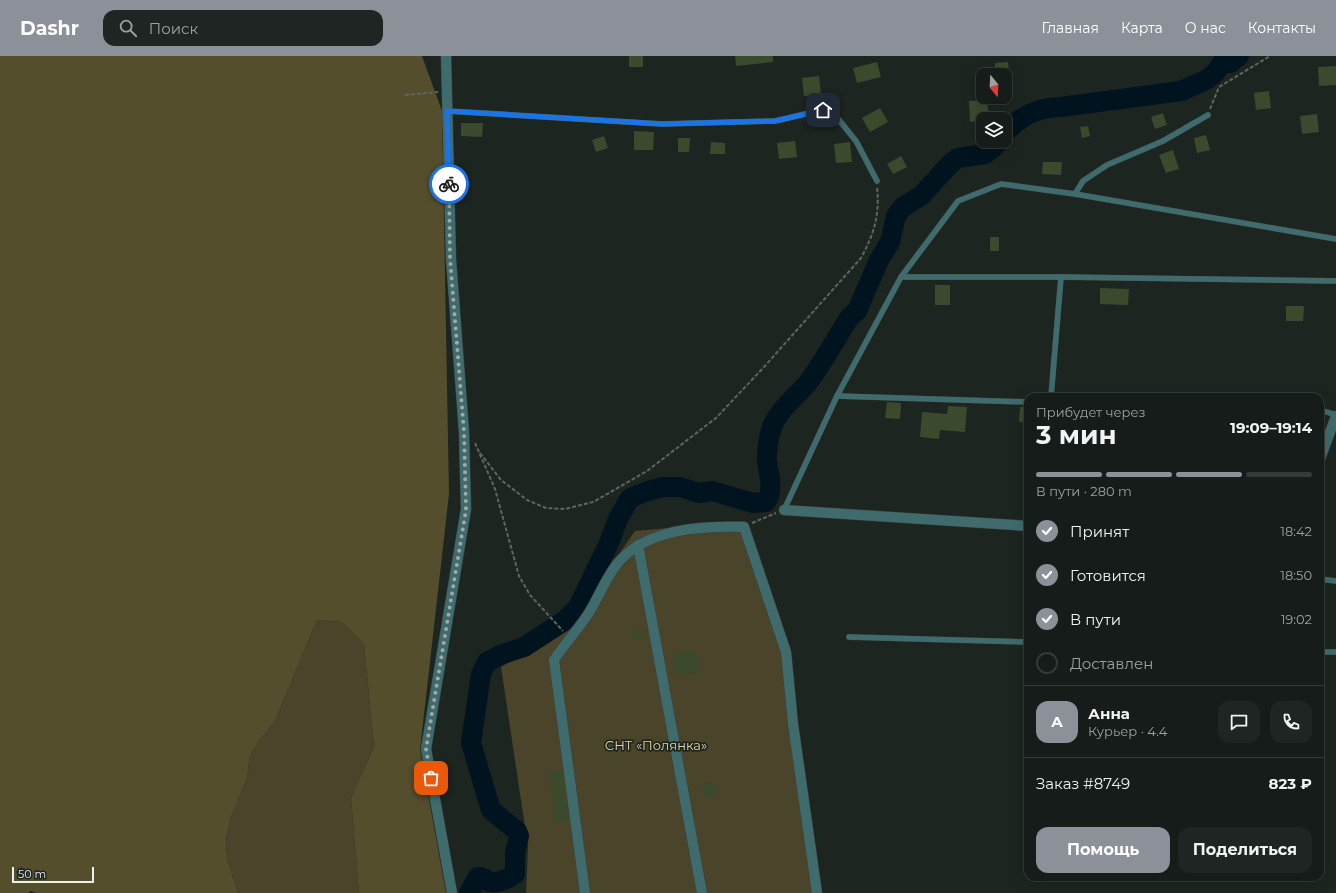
<!DOCTYPE html>
<html lang="ru">
<meta charset="utf-8">
<style>
:root{--surface:#161c19;--page:#1f2522;--text:#f1f3f6;--muted:#9ea1a2;--line:#353a38;--accent:#8c9099}
body{margin:0;font-family:Montserrat,sans-serif;background:var(--page);color:var(--text);height:100vh;display:flex;flex-direction:column;font-size:15px;white-space:nowrap}
*{box-sizing:border-box;margin:0}
p{font-size:13px;color:var(--muted)}
.icon{flex:none;width:22px;height:22px;fill:none;stroke:currentColor;stroke-width:2;stroke-linecap:round;stroke-linejoin:round}
.map{position:relative;flex:1;overflow:hidden}
.sheet{position:absolute;left:1024px;top:337px;width:300px;height:488px;display:flex;flex-direction:column;background:var(--surface);border-radius:12px;box-shadow:0 4px 16px #0002,0 0 0 1px var(--line)}
.sheet>*{flex:none}
.needle{width:26px;rotate:162deg}
.buttons{position:absolute;left:976px;top:12px;display:grid;gap:8px}
.buttons a{display:grid;place-items:center;width:36px;height:36px;border-radius:8px;background:var(--surface);box-shadow:0 4px 16px #0002,0 0 0 1px var(--line);font-size:20px}
.scale{position:absolute;left:12px;bottom:10px;width:82px;box-sizing:border-box;padding-left:4px;border:2px solid #ebf1ee;border-top:0;font-size:11px;line-height:14px;white-space:nowrap;color:#ebf1ee;-webkit-text-stroke:3px #1d2521;paint-order:stroke}
.pin{position:absolute;display:grid;place-items:center;width:34px;height:34px;color:#fff;margin:-17px;border-radius:8px;box-shadow:0 2px 6px #0006}
.courier{position:absolute;display:grid;place-items:center;width:40px;height:40px;margin:-20px;border:3px solid #1a73e8;border-radius:50%;background:#fff;color:#222;box-shadow:0 1px 5px #0007}
.summary em{font-style:normal;font-weight:700}
.summary div{display:flex;flex-direction:column-reverse}
.summary{display:flex;align-items:center;justify-content:space-between;height:68px;padding:0 12px}
h1{font-size:26px;font-weight:700;line-height:30px}
.bar{display:grid;grid-template-columns:repeat(4,1fr);gap:6px 4px;align-content:center;height:48px;padding:0 12px}
.bar i{height:5px;border-radius:3px;background:var(--line)}
.bar .on{background:var(--accent)}
.bar p{grid-column:span 4}
.line{display:flex;align-items:center;gap:10px;padding:0 12px;border-top:1px solid var(--line)}
.line div{flex:1}
.round{display:grid;place-items:center;flex:none;width:42px;height:42px;border-radius:12px;background:var(--page)}
ol{padding:0 12px;list-style:none}
li{display:flex;align-items:center;gap:12px;height:44px}
li p{margin-inline-start:auto}
li .icon{padding:4px;border-radius:50%;background:var(--accent);color:#fff;stroke-width:4}
li:last-child{color:var(--muted)}
li i{width:22px;height:22px;border:2px solid var(--line);border-radius:50%}
.primary-button{display:flex;gap:8px;margin-top:auto;padding:8px 12px}
.primary-button a{flex:1;height:46px;border-radius:12px;background:var(--accent);color:#fff;font-size:16px;font-weight:700;line-height:46px;text-align:center}
.primary-button a+a{background:var(--page);color:var(--text)}
header{display:flex;align-items:center;gap:24px;box-sizing:border-box;height:56px;padding:0 20px;background:var(--accent);color:#fff}
header strong{font-size:19px}
nav{display:flex;gap:22px;margin-inline-start:auto;font-size:14px}
.search{width:280px;height:36px;background:var(--page);display:flex;align-items:center;gap:10px;box-sizing:border-box;padding:0 14px;border-radius:12px;color:var(--muted);font-size:15px}
.map>svg:first-child{display:block}
.green{fill:#4a442b}
.forest{fill:#554e2d}
.lines{fill:none;stroke-linecap:round;stroke-linejoin:round}
.river{stroke:#00131e;stroke-width:20}
.building{fill:#3b4a2d}
.lane-casing{stroke:#3a423e;stroke-width:6}
.street-casing{stroke:#3a423e;stroke-width:11}
.path{stroke:#5e6562;stroke-width:2;stroke-dasharray:4 2;stroke-linecap:butt}
.lane{stroke:#3f6b6c;stroke-width:5.5}
.street{stroke:#3f6b6c;stroke-width:10}
.done{stroke:#a3aaa6;stroke-width:4;stroke-dasharray:0 7.2}
.route{stroke:#1a73e8;stroke-width:5}
.labels{text-anchor:middle;stroke-width:3.5;stroke-linejoin:round;paint-order:stroke}
.park-label{font-size:13px;fill:#e4d598;stroke:#1d2521}
</style>
<header>
<strong>Dashr</strong>
<div class="search"><svg class="icon" aria-label="search" viewBox="0 0 24 24"><circle cx="10" cy="10" r="6"/><path d="M15 15l6 6"/></svg>Поиск</div>
<nav><a>Главная</a><a>Карта</a><a>О нас</a><a>Контакты</a></nav>
</header>
<div class="map">
<svg width="1336" height="837" viewBox="0 0 1336 837">
<rect width="100%" height="100%" fill="#1d2521"/>
<g class="green">
<polygon points="744,465 781,592 821,837 526,837 528,791 501,611 567,573 635,475"/>
<polygon points="317,564 342,566 364,588 374,691 351,742 359,837 238,837 227,802 226,781 231,761 247,722 250,700 260,683 274,667"/>
</g>
<polygon class="forest" points="0,0 422,0 442,55 449,438 420,694 446,837 359,837 351,742 374,691 364,588 342,566 317,564 274,667 260,683 250,700 247,722 231,761 226,781 227,802 238,837 36,837 31,835 28,837 0,837"/>
<g class="lines">
<g class="river">
<path d="M1005 77C1020 60 1038 51 1061 51L1181 35 1208 23 1216 16 1221 8 1230 7 1239 0"/>
<path d="M469 837 478 821C484 820 485 824 490 826 497 828 510 822 515 818V797L519 780 517 775 491 754 471 687 481 618 487 606 500 599 524 591 564 565 578 551 609 487 618 463 630 442 648 435 663 431H680L699 437 712 435 753 447 766 446C775 434 768 418 767 404 767 395 769 380 772 371 779 352 798 340 810 324 824 304 836 283 849 262L857 255 879 204 890 186 896 160 903 151 922 139 950 108 958 102 985 98 993 92 999 85"/>
</g>
</g>
<g class="building">
<rect x="629" y="0" width="14" height="11"/>
<polygon points="735,0 773,0 773,6 736,10"/>
<polygon points="877,6 881,21 857,27 853,12"/>
<polygon points="1008,6 1009,19 995,19 995,7"/>
<polygon points="1336,10 1336,29 1319,30 1318,11"/>
<polygon points="819,20 821,39 804,40 802,22"/>
<polygon points="1269,35 1271,52 1256,54 1254,37"/>
<polygon points="987,44 989,63 970,66 969,45"/>
<polygon points="880,52 888,66 870,76 862,62"/>
<polygon points="1163,57 1167,69 1155,73 1151,61"/>
<polygon points="1317,58 1319,76 1302,78 1300,60"/>
<polygon points="461,67 483,67 482,81 461,80"/>
<polygon points="1088,70 1090,80 1082,82 1080,71"/>
<polygon points="634,75 654,76 653,94 634,94"/>
<polygon points="1206,79 1210,94 1197,97 1194,82"/>
<polygon points="604,80 608,92 596,96 592,84"/>
<polygon points="678,82 690,82 689,96 678,96"/>
<polygon points="795,85 797,101 779,103 777,87"/>
<polygon points="711,86 725,87 725,98 710,98"/>
<polygon points="850,86 852,106 836,107 834,88"/>
<polygon points="1173,94 1179,113 1166,117 1159,99"/>
<polygon points="901,100 907,111 893,118 887,108"/>
<polygon points="1043,106 1062,106 1061,119 1042,118"/>
<rect x="990" y="181" width="9" height="14"/>
<rect x="935" y="229" width="15" height="20"/>
<polygon points="1100,232 1129,233 1128,249 1100,248"/>
<polygon points="1286,250 1304,250 1303,265 1286,265"/>
<polygon points="887,346 901,347 900,363 885,362"/>
<polygon points="948,350 967,351 965,376 940,374 939,383 920,381 922,356 947,358"/>
<polygon points="1020,351 1028,351 1028,366 1019,366"/>
<polygon points="641,573 642,582 633,584 631,575"/>
<polygon points="696,595 698,617 676,619 674,597"/>
<polygon points="562,714 569,764 555,766 549,716"/>
<polygon points="714,726 716,739 704,741 702,728"/>
</g>
<g class="lines">
<g class="lane-casing">
<g id="lane">
<polyline points="447,55 662,68 775,65 823,54 835,59 856,85 877,125"/>
<polyline points="1075,138 1083,125 1107,109 1163,85 1208,59"/>
<polyline points="901,221 1061,221 1336,225"/>
<polyline points="837,340 1028,346"/>
<polyline points="1051,341 1061,221"/>
<polyline points="1320,354 1336,359"/>
<polyline points="784,454 837,340 901,221 958,145 1001,128 1075,138 1336,183"/>
<polyline points="1320,523 1336,525"/>
<polyline points="849,581 1028,586"/>
<polyline points="1320,596 1336,596"/>
</g>
</g>
<g class="street-casing">
<g id="street">
<polyline points="446,0 451,203 464,376 466,453 426,693 452,837"/>
<polyline points="1320,403 1336,360"/>
<polyline points="784,454 1028,470"/>
<polyline points="638,489 702,837"/>
<path d="M585 837 554 604C565 587 579 573 590 555 599 540 606 522 617 508 646 472 702 470 744 471L786 596 793 668 817 837"/>
</g>
</g>
<g class="path">
<polyline points="405,39 438,36"/>
<polyline points="1210,53 1219,31 1270,0"/>
<polyline points="475,387 495,433 519,520 530,539 563,575"/>
<path d="M480 397 501 424 527 444 546 452 565 453 593 446 647 415 716 362 764 311 861 202C874 178 880 159 877 131"/>
<polyline points="752,467 776,457"/>
</g>
<use href="#lane" class="lane"/>
<use href="#street" class="street"/>
</g>
<g class="lines">
<polyline class="done" points="431,722 426,693 466,454 464,376 450,202 449,128"/>
<polyline class="route" points="449,128 447,55 662,68 775,65 823,54"/>
</g>
<g class="labels">
<g class="park-label">
<text x="656" y="694">СНТ «Полянка»</text>
</g>
</g>
</svg>
<div class="buttons">
<a><svg class="needle" viewBox="-14 -14 28 28"><path d="M0-13l5 13h-10z" fill="#e53935"/><path d="M0 13l5-13h-10z" fill="#9ea1a2"/></svg></a>
<a><svg class="icon" aria-label="layers" viewBox="0 0 24 24"><path d="M12 4l9 5-9 5-9-5zM3 14l9 5 9-5"/></svg></a>
</div>
<div class="scale">50 m</div>
<div class="pin" style="left:431px;top:722px;background:#ea580c"><svg class="icon" aria-label="bag" viewBox="0 0 24 24"><path d="M5 8h14l-1 12H6zM9 8a3 3 0 0 1 6 0"/></svg></div>
<div class="pin" style="left:823px;top:54px;background:#1f2937"><svg class="icon" aria-label="home" viewBox="0 0 24 24"><path d="M3 11l9-7 9 7M6 9v11h12V9"/></svg></div>
<div class="courier" style="left:449px;top:128px"><svg class="icon" aria-label="bike" viewBox="0 0 24 24"><circle cx="6" cy="16" r="4"/><circle cx="18" cy="16" r="4"/><path d="M6 16l4-8h5l3 8M10 8l3 8H6M13 5h3"/></svg></div>
<section class="sheet">
<div class="summary"><div><h1>3 мин</h1><p>Прибудет через</p></div><em>19:09–19:14</em></div>
<div class="bar"><i class="on"></i><i class="on"></i><i class="on"></i><i></i><p>В пути · 280 m</p></div>
<ol>
<li><svg class="icon" aria-label="check" viewBox="0 0 24 24"><path d="M5 12l5 5 9-10"/></svg>Принят<p>18:42</p></li>
<li><svg class="icon" aria-label="check" viewBox="0 0 24 24"><path d="M5 12l5 5 9-10"/></svg>Готовится<p>18:50</p></li>
<li><svg class="icon" aria-label="check" viewBox="0 0 24 24"><path d="M5 12l5 5 9-10"/></svg>В пути<p>19:02</p></li>
<li><i></i>Доставлен</li>
</ol>
<div class="line" style="height:72px"><b class="round" style="background:var(--accent);color:#fff">А</b><div><b>Анна</b><p>Курьер · 4.4</p></div><a class="round"><svg class="icon" aria-label="chat" viewBox="0 0 24 24"><path d="M4 5h16v11H9l-5 4z"/></svg></a><a class="round"><svg class="icon" aria-label="phone" viewBox="0 0 24 24"><path d="M5 4h4l2 5-3 2q2 4 5 5l2-3 5 2v4C11 20 4 13 5 4z"/></svg></a></div>
<div class="line" style="height:52px"><div>Заказ #8749</div><b>823 ₽</b></div>
<div class="primary-button"><a>Помощь</a><a>Поделиться</a></div>
</section>
</div>
